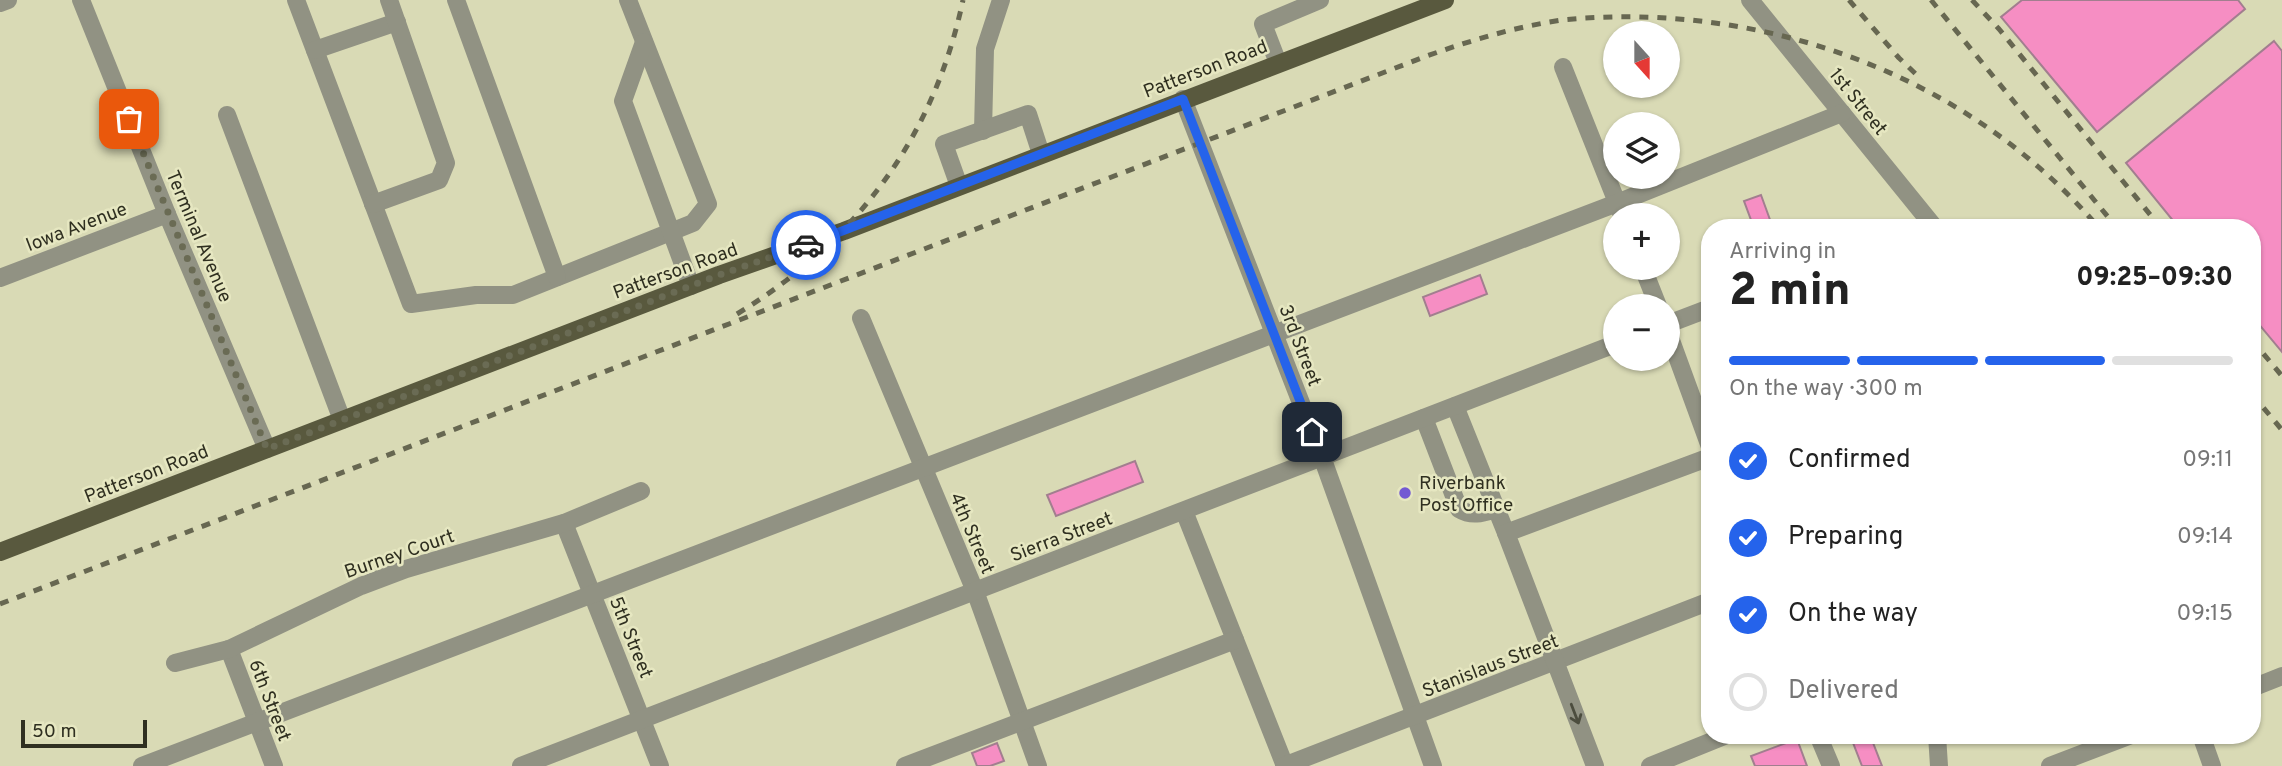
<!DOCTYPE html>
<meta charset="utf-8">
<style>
:root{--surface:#fff;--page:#f2f2f2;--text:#222;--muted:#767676;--line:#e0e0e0;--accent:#2563eb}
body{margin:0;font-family:Overpass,sans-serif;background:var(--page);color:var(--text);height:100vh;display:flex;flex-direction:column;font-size:26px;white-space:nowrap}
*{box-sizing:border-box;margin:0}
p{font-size:23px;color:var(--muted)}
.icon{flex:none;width:38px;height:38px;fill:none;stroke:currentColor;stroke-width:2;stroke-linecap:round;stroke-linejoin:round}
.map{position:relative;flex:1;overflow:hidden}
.details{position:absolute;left:1701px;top:219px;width:560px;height:525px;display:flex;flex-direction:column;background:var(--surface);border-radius:28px;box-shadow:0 2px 5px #0004}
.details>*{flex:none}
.needle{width:46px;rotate:159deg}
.buttons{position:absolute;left:1603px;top:21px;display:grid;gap:14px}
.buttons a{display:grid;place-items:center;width:77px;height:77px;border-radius:50%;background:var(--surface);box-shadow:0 2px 5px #0004;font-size:35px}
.scale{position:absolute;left:21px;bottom:18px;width:126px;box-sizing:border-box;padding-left:7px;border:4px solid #2f2f20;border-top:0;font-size:19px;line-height:24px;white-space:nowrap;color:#2f2f20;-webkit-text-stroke:5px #e6e7c1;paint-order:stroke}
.pin{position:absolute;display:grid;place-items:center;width:60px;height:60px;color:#fff;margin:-30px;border-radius:14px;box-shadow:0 4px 10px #0006}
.courier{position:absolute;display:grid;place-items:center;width:70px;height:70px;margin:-35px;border:5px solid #2563eb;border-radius:50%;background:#fff;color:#222;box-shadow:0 2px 9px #0007}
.head em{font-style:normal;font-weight:800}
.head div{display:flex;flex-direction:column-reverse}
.head{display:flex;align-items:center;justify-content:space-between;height:119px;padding:0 28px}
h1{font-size:46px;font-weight:800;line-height:52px}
.bar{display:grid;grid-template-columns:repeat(4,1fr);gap:10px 7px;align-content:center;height:84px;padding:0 28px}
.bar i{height:9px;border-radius:5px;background:var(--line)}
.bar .current{background:var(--accent)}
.bar p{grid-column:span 4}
ol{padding:0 28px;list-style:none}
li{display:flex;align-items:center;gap:21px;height:77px}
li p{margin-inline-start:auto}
li .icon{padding:7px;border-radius:50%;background:var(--accent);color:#fff;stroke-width:4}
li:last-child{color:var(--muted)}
li i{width:38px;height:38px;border:4px solid var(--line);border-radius:50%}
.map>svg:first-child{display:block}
.building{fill:#f68ec3;stroke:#a27e8f;stroke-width:2}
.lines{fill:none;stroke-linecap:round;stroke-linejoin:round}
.minor{stroke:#919283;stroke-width:18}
.major{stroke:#59593e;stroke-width:18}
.rail{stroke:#676751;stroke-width:5;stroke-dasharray:9 9;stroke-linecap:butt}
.oneway{stroke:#4c4d3e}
.done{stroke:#6a6b54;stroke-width:7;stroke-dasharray:0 12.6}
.route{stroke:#2563eb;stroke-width:9}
.poi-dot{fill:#7359d3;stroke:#e6e7c1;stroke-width:2.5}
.labels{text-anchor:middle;stroke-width:5;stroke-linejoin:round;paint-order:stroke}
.street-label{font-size:19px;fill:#2f2f20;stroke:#e6e7c1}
.poi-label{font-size:19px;fill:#2f2f20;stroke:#e6e7c1;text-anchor:start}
</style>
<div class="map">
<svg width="2282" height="766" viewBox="0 0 2282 766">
<rect width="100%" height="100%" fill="#d9dab5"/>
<g class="building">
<polygon points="2022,0 2238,0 2245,9 2097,132 2001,17"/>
<polygon points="2274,41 2282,51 2282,352 2252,316 2252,228 2179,228 2126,163"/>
<polygon points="1761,195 1773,228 1754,228 1744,201"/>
<polygon points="1480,275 1487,294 1430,316 1423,297"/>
<polygon points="1135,461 1143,482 1056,516 1047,495"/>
<polygon points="1850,735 1870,735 1882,766 1862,766"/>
<polygon points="1797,739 1807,766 1755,766 1751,756"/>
<polygon points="997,743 1004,761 990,766 977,766 972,753"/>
</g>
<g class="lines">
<g class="minor">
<polyline points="81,0 167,214 267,449"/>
<polyline points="296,0 411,304 476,295 513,295 693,223 708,204 628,0"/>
<polyline points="456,0 557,277"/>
<polyline points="1750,0 1935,228"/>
<polyline points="0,3 8,0"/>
<polyline points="644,42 623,101 691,286"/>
<polyline points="315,50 397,22"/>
<polyline points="1278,63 1263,24 1320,0"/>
<polyline points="1563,67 1622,215"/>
<polyline points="1183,99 1322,457 1433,766"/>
<polyline points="227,115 342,420"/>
<polyline points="983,131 985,49 1001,0"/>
<polyline points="959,186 944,144 1028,114 1041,154"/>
<polyline points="373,204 439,180 446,163 389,0"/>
<polyline points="1643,268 1658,306"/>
<polyline points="0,278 167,214"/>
<polyline points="861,318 975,591 1038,766"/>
<polyline points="1668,324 1710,308"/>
<polyline points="1668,332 1710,447"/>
<polyline points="1455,406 1506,533"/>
<path d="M1424 418 1459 509C1472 517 1483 513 1496 509"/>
<polyline points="1184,511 1285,766"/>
<polyline points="564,523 660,766"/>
<polyline points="229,649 274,766"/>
<polyline points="175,663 229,649 361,586 406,569 564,523 641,491"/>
<polyline points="2252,688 2282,676"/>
<polyline points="1818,735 1831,766"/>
<polyline points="1937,735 1939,766"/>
<polyline points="2201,735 2212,766"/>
<polyline points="142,766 1617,203 1842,113"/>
<polyline points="521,766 1615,344"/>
<polyline points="905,766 1235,640"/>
<polyline points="1284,766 1710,601"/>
<polyline points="1595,766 1506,533 1710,457"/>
<polyline points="1650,766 1727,735"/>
<polyline points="2050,766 2131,735"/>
</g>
<polyline class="major" points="0,552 719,275 844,231 1445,0"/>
<g class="rail">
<polyline points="1849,0 1899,58 1920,78"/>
<polyline points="1931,0 2117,228"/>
<polyline points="1972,0 1999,29 2161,228"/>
<path d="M737 314C857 241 934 137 963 0"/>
<polyline points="2252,340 2282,376"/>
<polyline points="2252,394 2282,430"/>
<path d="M0 604 1424 57C1469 41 1514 27 1562 20 1762 0 1969 75 2099 228"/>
</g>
</g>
<defs><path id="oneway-shaft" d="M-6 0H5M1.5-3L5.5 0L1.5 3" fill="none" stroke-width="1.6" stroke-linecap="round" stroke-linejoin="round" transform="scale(1.75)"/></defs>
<use class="oneway" href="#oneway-shaft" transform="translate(1575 714) rotate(69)"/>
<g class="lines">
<polyline class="done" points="129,119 267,449 719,275 806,245"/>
<polyline class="route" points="806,245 1183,99 1312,432"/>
</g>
<circle class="poi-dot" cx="1405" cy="493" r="7"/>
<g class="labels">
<g class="street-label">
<text transform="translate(1205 68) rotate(-21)" y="7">Patterson Road</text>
<text transform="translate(1859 101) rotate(51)" y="7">1st Street</text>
<text transform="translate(76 226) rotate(-21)" y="7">Iowa Avenue</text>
<text transform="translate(200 236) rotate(67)" y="7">Terminal Avenue</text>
<text transform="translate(675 270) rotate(-20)" y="7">Patterson Road</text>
<text transform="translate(1301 345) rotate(69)" y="7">3rd Street</text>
<text transform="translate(146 473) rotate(-21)" y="7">Patterson Road</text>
<text transform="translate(973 533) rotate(67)" y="7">4th Street</text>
<text transform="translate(1061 536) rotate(-21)" y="7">Sierra Street</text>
<text transform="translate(399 553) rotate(-19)" y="7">Burney Court</text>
<text transform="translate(632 637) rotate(68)" y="7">5th Street</text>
<text transform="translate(1490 665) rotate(-21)" y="7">Stanislaus Street</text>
<text transform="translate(271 700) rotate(69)" y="7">6th Street</text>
</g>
<g class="poi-label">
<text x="1419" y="489">Riverbank<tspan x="1419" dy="22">Post Office</tspan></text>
</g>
</g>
</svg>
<div class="buttons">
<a><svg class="needle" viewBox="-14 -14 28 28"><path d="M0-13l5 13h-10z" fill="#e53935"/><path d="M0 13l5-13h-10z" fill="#767676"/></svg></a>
<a><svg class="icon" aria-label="layers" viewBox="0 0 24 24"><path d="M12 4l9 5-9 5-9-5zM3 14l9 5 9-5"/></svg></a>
<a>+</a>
<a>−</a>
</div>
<div class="scale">50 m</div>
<div class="pin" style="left:129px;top:119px;background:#ea580c"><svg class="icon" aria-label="bag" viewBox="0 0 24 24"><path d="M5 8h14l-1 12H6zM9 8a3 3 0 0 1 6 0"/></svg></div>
<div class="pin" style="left:1312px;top:432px;background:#1f2937"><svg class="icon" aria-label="home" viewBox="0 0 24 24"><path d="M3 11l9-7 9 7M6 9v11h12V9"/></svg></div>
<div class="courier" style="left:806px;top:245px"><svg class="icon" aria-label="car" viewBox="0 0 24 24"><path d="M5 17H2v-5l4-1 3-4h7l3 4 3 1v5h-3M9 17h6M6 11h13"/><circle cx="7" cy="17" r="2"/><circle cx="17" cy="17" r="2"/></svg></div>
<section class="details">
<div class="head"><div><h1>2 min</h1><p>Arriving in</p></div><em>09:25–09:30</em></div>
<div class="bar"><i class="current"></i><i class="current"></i><i class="current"></i><i></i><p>On the way · 300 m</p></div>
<ol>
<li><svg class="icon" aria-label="check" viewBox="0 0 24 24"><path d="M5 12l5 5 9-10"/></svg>Confirmed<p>09:11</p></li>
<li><svg class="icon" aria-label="check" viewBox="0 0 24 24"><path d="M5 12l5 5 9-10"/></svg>Preparing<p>09:14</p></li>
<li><svg class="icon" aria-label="check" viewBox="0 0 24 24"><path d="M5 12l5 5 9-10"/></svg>On the way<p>09:15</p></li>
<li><i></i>Delivered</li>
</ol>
</section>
</div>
